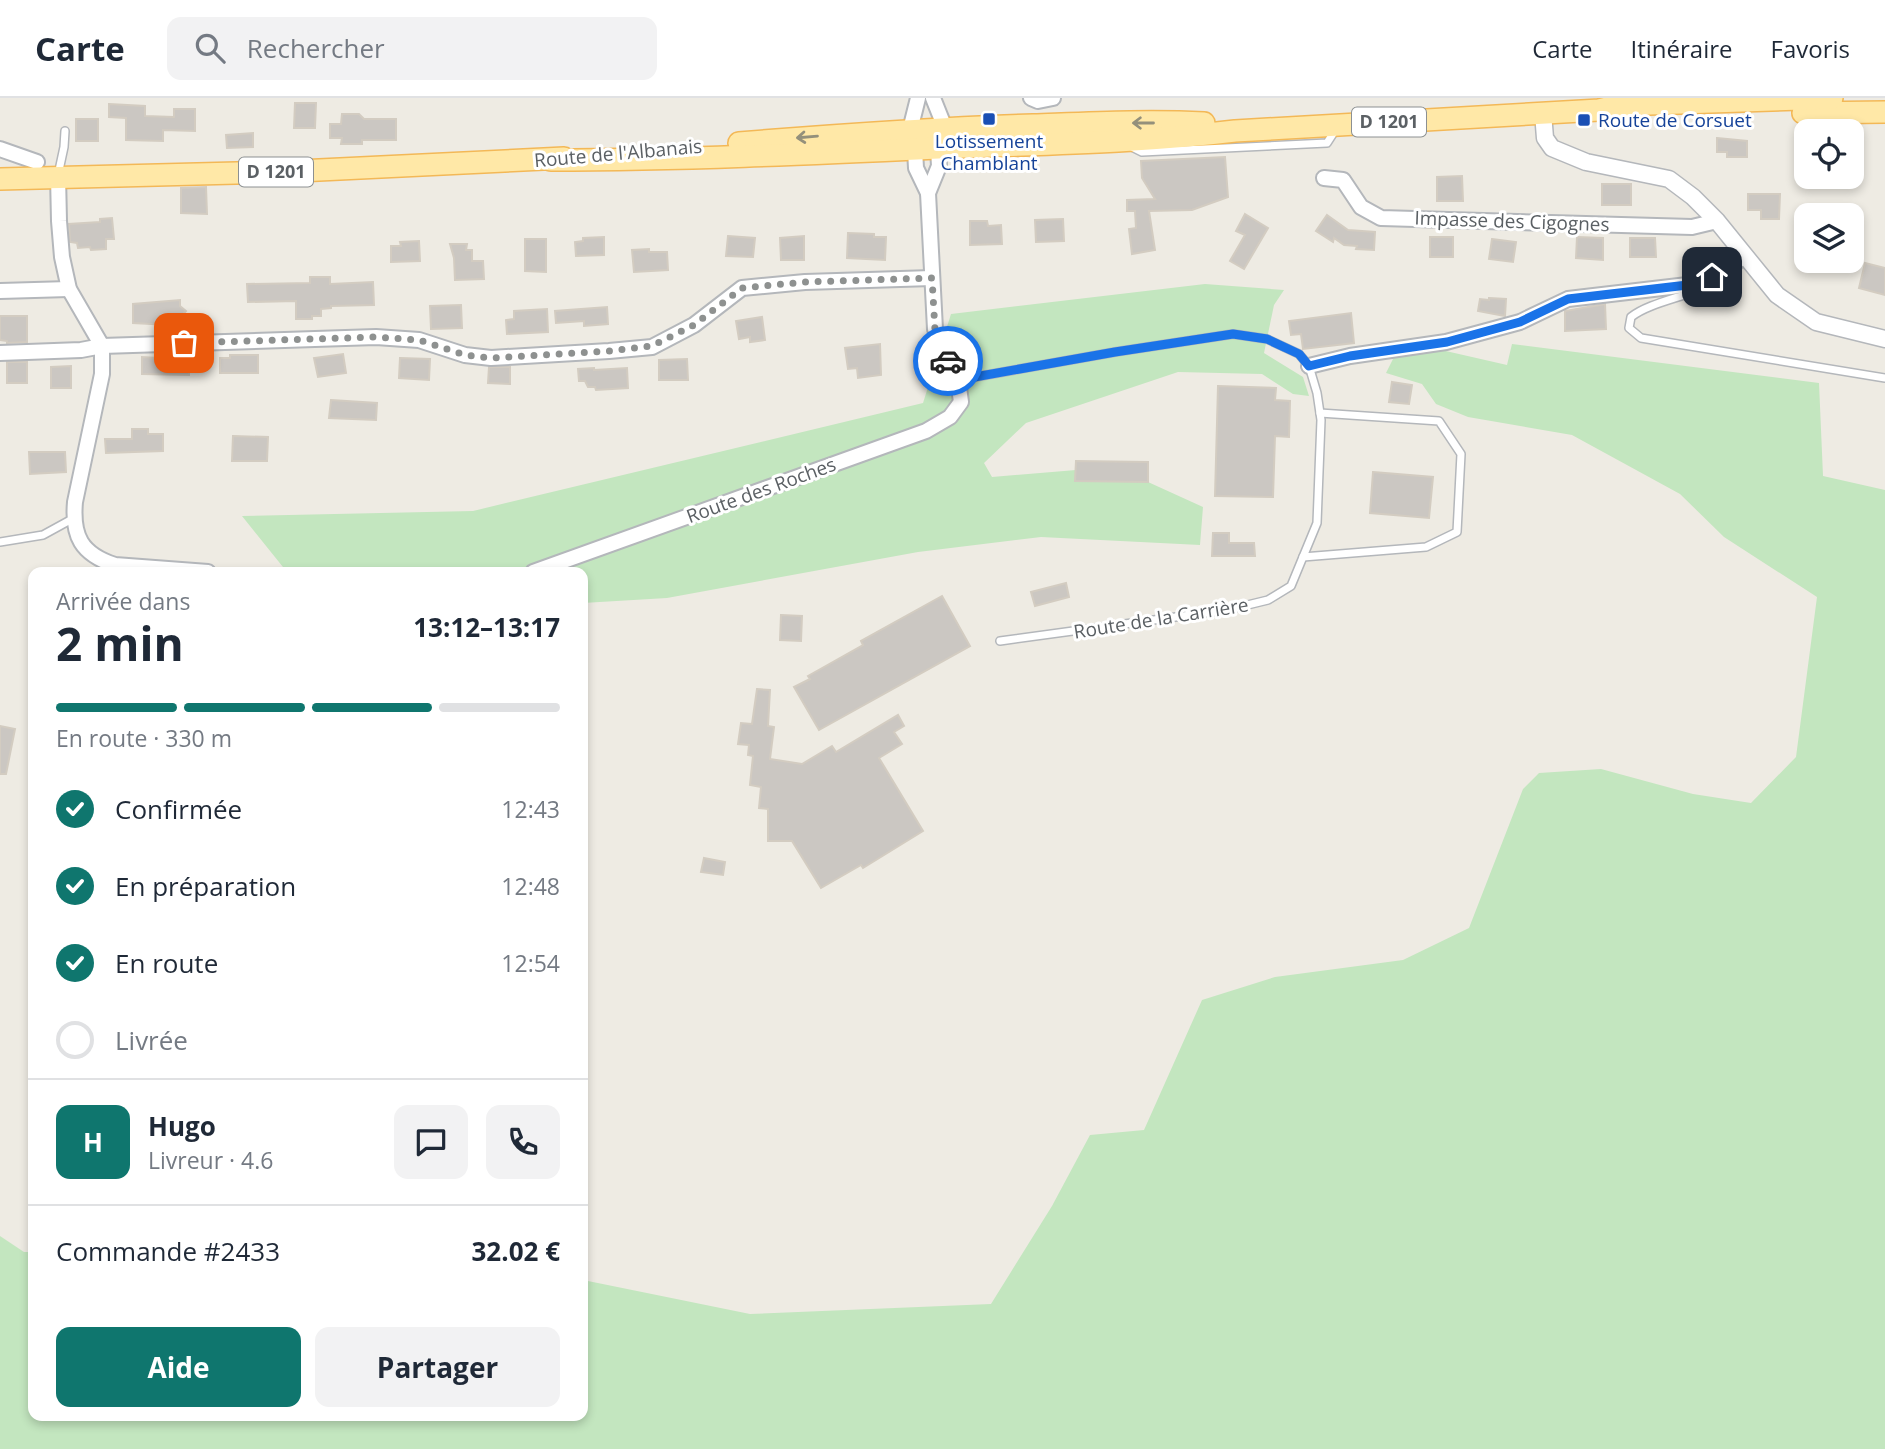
<!DOCTYPE html>
<html lang="fr">
<meta charset="utf-8">
<style>
:root{--surface:#fff;--page:#f2f2f3;--text:#1f2937;--muted:#747a83;--line:#e0e1e3;--accent:#0f766e}
body{margin:0;font-family:"Open Sans",sans-serif;background:var(--page);color:var(--text);height:100vh;display:flex;flex-direction:column;font-size:26px;white-space:nowrap}
*{box-sizing:border-box;margin:0}
p{font-size:23px;color:var(--muted)}
.icon{flex:none;width:38px;height:38px;fill:none;stroke:currentColor;stroke-width:2;stroke-linecap:round;stroke-linejoin:round}
.map{position:relative;flex:1;overflow:hidden}
.panel{position:absolute;left:28px;top:469px;width:560px;height:854px;display:flex;flex-direction:column;background:var(--surface);border-radius:14px;box-shadow:0 4px 10px #0003}
.panel>*{flex:none}
.tools{position:absolute;left:1794px;top:21px;display:grid;gap:14px}
.tools a{display:grid;place-items:center;width:70px;height:70px;border-radius:14px;background:var(--surface);box-shadow:0 4px 10px #0003;font-size:35px}
.pin{position:absolute;display:grid;place-items:center;width:60px;height:60px;color:#fff;margin:-30px;border-radius:14px;box-shadow:0 4px 10px #0006}
.courier{position:absolute;display:grid;place-items:center;width:70px;height:70px;margin:-35px;border:5px solid #1a73e8;border-radius:50%;background:#fff;color:#222;box-shadow:0 2px 9px #0007}
.overview em{font-style:normal;font-weight:700}
.overview div{display:flex;flex-direction:column-reverse}
.overview{display:flex;align-items:center;justify-content:space-between;height:119px;padding:0 28px}
h1{font-size:46px;font-weight:700;line-height:52px}
.bar{display:grid;grid-template-columns:repeat(4,1fr);gap:10px 7px;align-content:center;height:84px;padding:0 28px}
.bar i{height:9px;border-radius:5px;background:var(--line)}
.bar .current{background:var(--accent)}
.bar p{grid-column:span 4}
.line{display:flex;align-items:center;gap:18px;padding:0 28px;border-top:2px solid var(--line)}
.line div{flex:1}
.round{display:grid;place-items:center;flex:none;width:74px;height:74px;border-radius:14px;background:var(--page)}
ol{padding:0 28px;list-style:none}
li{display:flex;align-items:center;gap:21px;height:77px}
li p{margin-inline-start:auto}
li .icon{padding:7px;border-radius:50%;background:var(--accent);color:#fff;stroke-width:4}
li:last-child{color:var(--muted)}
li i{width:38px;height:38px;border:4px solid var(--line);border-radius:50%}
.action{display:flex;gap:14px;margin-top:auto;padding:14px 28px}
.action a{flex:1;height:80px;border-radius:14px;background:var(--accent);color:#fff;font-size:28px;font-weight:700;line-height:80px;text-align:center}
.action a+a{background:var(--page);color:var(--text)}
header{display:flex;align-items:center;gap:42px;box-sizing:border-box;height:98px;padding:0 35px;background:var(--surface);border-bottom:2px solid var(--line)}
header strong{font-size:33px}
nav{display:flex;gap:38px;margin-inline-start:auto;font-size:24px}
.search{width:490px;height:63px;background:var(--page);display:flex;align-items:center;gap:18px;box-sizing:border-box;padding:0 24px;border-radius:14px;color:var(--muted);font-size:26px}
.map>svg:first-child{display:block}
.green{fill:#c3e6bf}
.building{fill:#cbc7c2;stroke:#d3ccc1;stroke-width:2}
.lines{fill:none;stroke-linecap:round;stroke-linejoin:round}
.service-casing{stroke:#b4b7bb;stroke-width:10}
.minor-casing{stroke:#b4b7bb;stroke-width:18}
.tertiary-casing{stroke:#b4b7bb;stroke-width:19}
.primary-casing{stroke:#f3b857;stroke-width:24}
.service{stroke:#fff;stroke-width:7}
.minor{stroke:#fff;stroke-width:14}
.tertiary{stroke:#fff;stroke-width:16}
.primary{stroke:#ffe8a7;stroke-width:21}
.oneway{stroke:#94907b}
.done{stroke:#8e9190;stroke-width:7;stroke-dasharray:0 12.6}
.route{stroke:#1a73e8;stroke-width:9}
.transit-dot{fill:#1a4fb4;stroke:#fff;stroke-width:2.5}
.labels{text-anchor:middle;stroke-width:6;stroke-linejoin:round;paint-order:stroke}
.shield{fill:#fff;stroke:#8c9092;stroke-width:2}
.shield-label{font-size:18px;font-weight:bold;fill:#5b6064}
.transit-label{font-size:19px;fill:#164399;stroke:#fff;text-anchor:start}
.street-label{font-size:19px;fill:#5b6064;stroke:#fff}
</style>
<header>
<strong>Carte</strong>
<div class="search"><svg class="icon" aria-label="search" viewBox="0 0 24 24"><circle cx="10" cy="10" r="6"/><path d="M15 15l6 6"/></svg>Rechercher</div>
<nav><a>Carte</a><a>Itinéraire</a><a>Favoris</a></nav>
</header>
<div class="map">
<svg width="1885" height="1351" viewBox="0 0 1885 1351">
<rect width="100%" height="100%" fill="#eeebe3"/>
<g class="green">
<polygon points="1205,186 1284,192 1274,207 1264,255 1303,279 1309,298 1293,296 1262,276 1178,274 1026,325 984,365 992,379 1076,372 1148,384 1203,409 1200,447 1041,439 918,454 667,500 583,505 583,474 287,474 242,418 473,413 923,305 951,216"/>
<polygon points="1402,243 1507,267 1512,246 1819,285 1823,378 1885,392 1885,1351 0,1351 0,1138 24,1154 33,1154 33,1318 583,1318 583,1182 750,1216 991,1206 1052,1108 1090,1037 1144,1032 1202,902 1275,879 1403,862 1469,830 1523,691 1539,675 1601,671 1693,696 1751,705 1796,659 1817,499 1724,439 1680,396 1572,337 1468,319 1436,306 1422,286 1386,275"/>
</g>
<g class="building">
<polygon points="295,5 316,5 315,30 294,30"/>
<polygon points="109,6 145,8 145,18 174,19 174,11 195,11 195,33 163,32 163,43 126,42 126,20 109,19"/>
<polygon points="342,16 359,16 364,21 396,21 396,42 362,42 362,46 341,46 342,40 330,40 330,26 341,26"/>
<rect x="76" y="21" width="22" height="22"/>
<polygon points="253,35 253,49 227,50 226,37"/>
<polygon points="1717,40 1747,43 1747,59 1727,59 1727,54 1717,54"/>
<polygon points="1225,59 1228,99 1192,112 1149,113 1155,152 1132,156 1129,131 1136,130 1135,113 1127,113 1127,102 1155,101 1142,80 1141,63"/>
<polygon points="1462,78 1463,103 1437,103 1437,79"/>
<rect x="1602" y="86" width="29" height="21"/>
<polygon points="206,89 207,116 181,115 181,90"/>
<polygon points="1748,96 1780,96 1779,121 1761,121 1761,112 1748,112"/>
<polygon points="1245,116 1268,130 1244,171 1230,163 1245,137 1236,133"/>
<polygon points="1327,117 1348,132 1375,134 1374,152 1356,151 1357,148 1344,147 1334,140 1333,144 1316,133"/>
<polygon points="112,120 114,141 106,141 106,151 91,152 90,149 78,150 77,145 70,144 69,126 100,124 100,121"/>
<polygon points="1063,121 1064,143 1036,144 1035,122"/>
<polygon points="970,123 987,123 988,128 1001,127 1002,146 970,147"/>
<polygon points="848,135 874,136 874,139 886,139 885,162 847,160"/>
<polygon points="728,138 755,140 753,159 726,158"/>
<polygon points="804,138 804,162 781,162 780,140"/>
<polygon points="604,139 604,157 576,158 575,144 583,143 583,140"/>
<rect x="1430" y="139" width="23" height="20"/>
<polygon points="1577,139 1603,140 1603,162 1576,160"/>
<polygon points="1630,140 1655,140 1656,159 1630,159"/>
<polygon points="525,141 546,141 546,174 525,173"/>
<polygon points="1492,141 1516,144 1513,164 1489,161"/>
<polygon points="419,143 420,163 391,164 391,148 401,148 400,144"/>
<polygon points="450,146 467,146 466,152 472,152 472,163 483,163 484,181 455,182 454,160"/>
<polygon points="649,151 649,154 667,154 668,172 634,174 632,152"/>
<polygon points="1865,165 1885,170 1885,197 1859,190"/>
<polygon points="310,179 330,179 330,186 373,184 374,207 331,208 331,210 321,211 321,218 312,218 312,221 296,221 296,203 248,204 247,186 310,185"/>
<polygon points="1489,200 1506,201 1505,218 1478,213 1480,201 1489,202"/>
<polygon points="180,202 180,208 186,213 180,219 180,224 169,224 169,227 133,225 133,206"/>
<polygon points="1605,206 1606,231 1565,233 1565,213"/>
<polygon points="461,207 462,230 431,231 430,208"/>
<polygon points="607,209 608,226 584,228 584,223 556,225 555,213"/>
<polygon points="547,211 548,234 507,236 506,222 514,221 514,213"/>
<polygon points="1351,215 1354,245 1303,251 1301,236 1291,237 1289,223"/>
<polygon points="0,218 27,218 27,244 7,245 7,243 0,242"/>
<polygon points="762,219 765,242 750,244 750,239 739,241 736,223"/>
<polygon points="880,246 881,277 858,280 857,270 848,271 845,250"/>
<polygon points="343,256 346,275 318,279 314,260"/>
<polygon points="159,257 189,258 189,277 142,276 142,259 159,260"/>
<polygon points="230,257 258,257 258,275 220,275 220,260 230,260"/>
<polygon points="400,260 430,261 429,282 399,280"/>
<polygon points="687,261 688,282 659,282 659,262"/>
<rect x="7" y="264" width="20" height="21"/>
<polygon points="71,268 71,290 51,290 51,269"/>
<polygon points="489,269 510,269 510,286 488,285"/>
<polygon points="594,270 594,272 627,270 628,290 596,292 595,289 588,289 585,283 579,283 578,271"/>
<polygon points="1392,284 1412,287 1409,306 1389,304"/>
<polygon points="1218,288 1276,290 1275,302 1290,303 1289,339 1275,338 1273,399 1215,398"/>
<polygon points="331,302 377,305 376,322 329,320"/>
<polygon points="132,331 148,331 148,336 163,336 163,353 106,355 105,341 132,341"/>
<polygon points="233,338 268,339 267,363 232,363"/>
<polygon points="29,354 65,354 66,374 30,376"/>
<polygon points="1076,363 1148,364 1148,384 1075,383"/>
<polygon points="1373,374 1433,379 1429,420 1370,415"/>
<polygon points="1213,435 1229,435 1229,445 1254,445 1255,458 1212,458"/>
<polygon points="1066,485 1069,499 1035,508 1031,494"/>
<polygon points="942,498 970,548 819,632 794,589 810,581 808,578 863,547 861,543"/>
<polygon points="781,517 802,518 801,543 780,542"/>
<polygon points="757,591 770,592 768,628 774,629 770,661 802,666 832,648 836,654 898,617 904,628 894,634 902,646 879,660 923,733 863,770 861,767 821,790 792,743 768,743 768,711 759,710 761,689 750,687 753,658 748,657 749,647 738,646 741,625 752,626"/>
<polygon points="0,628 15,631 6,676 0,676"/>
<polygon points="704,760 725,764 723,777 701,774"/>
</g>
<g class="lines">
<g class="service-casing">
<g id="service">
<polyline points="1130,48 1142,54 1327,45 1336,31"/>
<polyline points="58,77 64,49 65,33"/>
<path d="M1696 187 1693 194C1674 201 1646 207 1631 219L1629 230 1641 240 1885 280"/>
<polyline points="958,282 1115,254 1233,236 1267,241 1299,256 1309,268 1317,295 1321,322 1317,425 1291,488 1268,502 1227,512 1000,543"/>
<polyline points="0,444 43,437 74,420"/>
<polyline points="1303,459 1426,449 1457,434 1461,356 1439,323 1320,315"/>
</g>
</g>
<g class="minor-casing">
<g id="minor">
<polyline points="933,0 945,30"/>
<polyline points="1031,0 1038,3 1053,0"/>
<polyline points="910,32 918,0"/>
<polyline points="0,51 37,64"/>
<path d="M58 78 59 123 62 159 69 191 102 248V276L75 404C72 438 81 456 115 467L208 474"/>
<polyline points="1324,80 1343,82 1361,109 1381,120 1692,129 1717,123"/>
<polyline points="928,95 939,68 938,50 931,47"/>
<polyline points="0,193 69,191"/>
<polyline points="0,255 81,252 102,248 376,239 419,242 465,257 491,260 609,253 652,249 694,227 742,190 805,184 932,180"/>
<polyline points="1309,268 1350,258 1446,244 1520,224 1568,201 1696,186 1727,173 1743,158"/>
<polyline points="533,474 926,333 950,319 961,304 958,282 935,231 928,95 916,70 915,52"/>
</g>
</g>
<g class="tertiary-casing">
<polyline id="tertiary" points="1543,15 1545,40 1552,50 1586,64 1669,81 1693,99 1717,123 1777,197 1816,224 1885,241"/>
</g>
<g class="primary-casing">
<g id="primary">
<polyline points="1803,15 1885,14"/>
<path d="M739 45C837 37 935 30 1033 27 1089 25 1147 22 1204 25"/>
<path d="M551 62C680 62 809 56 938 50 1037 46 1136 45 1235 33L1599 12 1619 7 1832 0"/>
<polyline points="0,81 278,74 564,60"/>
</g>
</g>
<use href="#service" class="service"/>
<use href="#minor" class="minor"/>
<use href="#tertiary" class="tertiary"/>
<use href="#primary" class="primary"/>
</g>
<defs><path id="oneway-shaft" d="M-6 0H5M1.5-3L5.5 0L1.5 3" fill="none" stroke-width="1.6" stroke-linecap="round" stroke-linejoin="round" transform="scale(1.75)"/></defs>
<g class="oneway">
<use href="#oneway-shaft" transform="translate(1143 25) rotate(180)"/>
<use href="#oneway-shaft" transform="translate(807 39) rotate(175)"/>
</g>
<g class="lines">
<polyline class="done" points="184,245 376,239 419,242 465,257 491,260 609,253 652,248 694,227 742,190 805,184 932,180 935,232 948,263"/>
<polyline class="route" points="948,263 958,282 1115,254 1233,236 1267,241 1299,256 1309,268 1350,258 1447,244 1520,224 1568,201 1696,186 1712,179"/>
</g>
<g class="transit-dot">
<rect x="982" y="14" width="14" height="14" rx="3.5"/>
<rect x="1577" y="15" width="14" height="14" rx="3.5"/>
</g>
<g class="labels">
<g class="shield">
<rect x="1352" y="9.5" width="74" height="29" rx="5"/>
<rect x="239" y="59.5" width="74" height="29" rx="5"/>
</g>
<g class="shield-label">
<text x="1389" y="30">D 1201</text>
<text x="276" y="80">D 1201</text>
</g>
<g class="transit-label">
<text x="1598" y="29">Route de Corsuet</text>
<text x="989" y="50" text-anchor="middle">Lotissement<tspan x="989" dy="22">Chamblant</tspan></text>
</g>
<g class="street-label">
<text transform="translate(618 55) rotate(-5)" y="7">Route de l'Albanais</text>
<text transform="translate(1512 123) rotate(2)" y="7">Impasse des Cigognes</text>
<text transform="translate(761 392) rotate(-20)" y="7">Route des Roches</text>
<text transform="translate(1161 520) rotate(-9)" y="7">Route de la Carrière</text>
</g>
</g>
</svg>
<div class="tools">
<a><svg class="icon" aria-label="locate" viewBox="0 0 24 24"><circle cx="12" cy="12" r="6"/><path d="M12 2v4M12 18v4M2 12h4M18 12h4"/></svg></a>
<a><svg class="icon" aria-label="layers" viewBox="0 0 24 24"><path d="M12 4l9 5-9 5-9-5zM3 14l9 5 9-5"/></svg></a>
</div>
<div class="pin" style="left:184px;top:245px;background:#ea580c"><svg class="icon" aria-label="bag" viewBox="0 0 24 24"><path d="M5 8h14l-1 12H6zM9 8a3 3 0 0 1 6 0"/></svg></div>
<div class="pin" style="left:1712px;top:179px;background:#1f2937"><svg class="icon" aria-label="home" viewBox="0 0 24 24"><path d="M3 11l9-7 9 7M6 9v11h12V9"/></svg></div>
<div class="courier" style="left:948px;top:263px"><svg class="icon" aria-label="car" viewBox="0 0 24 24"><path d="M5 17H2v-5l4-1 3-4h7l3 4 3 1v5h-3M9 17h6M6 11h13"/><circle cx="7" cy="17" r="2"/><circle cx="17" cy="17" r="2"/></svg></div>
<section class="panel">
<div class="overview"><div><h1>2 min</h1><p>Arrivée dans</p></div><em>13:12–13:17</em></div>
<div class="bar"><i class="current"></i><i class="current"></i><i class="current"></i><i></i><p>En route · 330 m</p></div>
<ol>
<li><svg class="icon" aria-label="check" viewBox="0 0 24 24"><path d="M5 12l5 5 9-10"/></svg>Confirmée<p>12:43</p></li>
<li><svg class="icon" aria-label="check" viewBox="0 0 24 24"><path d="M5 12l5 5 9-10"/></svg>En préparation<p>12:48</p></li>
<li><svg class="icon" aria-label="check" viewBox="0 0 24 24"><path d="M5 12l5 5 9-10"/></svg>En route<p>12:54</p></li>
<li><i></i>Livrée</li>
</ol>
<div class="line" style="height:126px"><b class="round" style="background:var(--accent);color:#fff">H</b><div><b>Hugo</b><p>Livreur · 4.6</p></div><a class="round"><svg class="icon" aria-label="chat" viewBox="0 0 24 24"><path d="M4 5h16v11H9l-5 4z"/></svg></a><a class="round"><svg class="icon" aria-label="phone" viewBox="0 0 24 24"><path d="M5 4h4l2 5-3 2q2 4 5 5l2-3 5 2v4C11 20 4 13 5 4z"/></svg></a></div>
<div class="line" style="height:91px"><div>Commande #2433</div><b>32.02 €</b></div>
<div class="action"><a>Aide</a><a>Partager</a></div>
</section>
</div>
